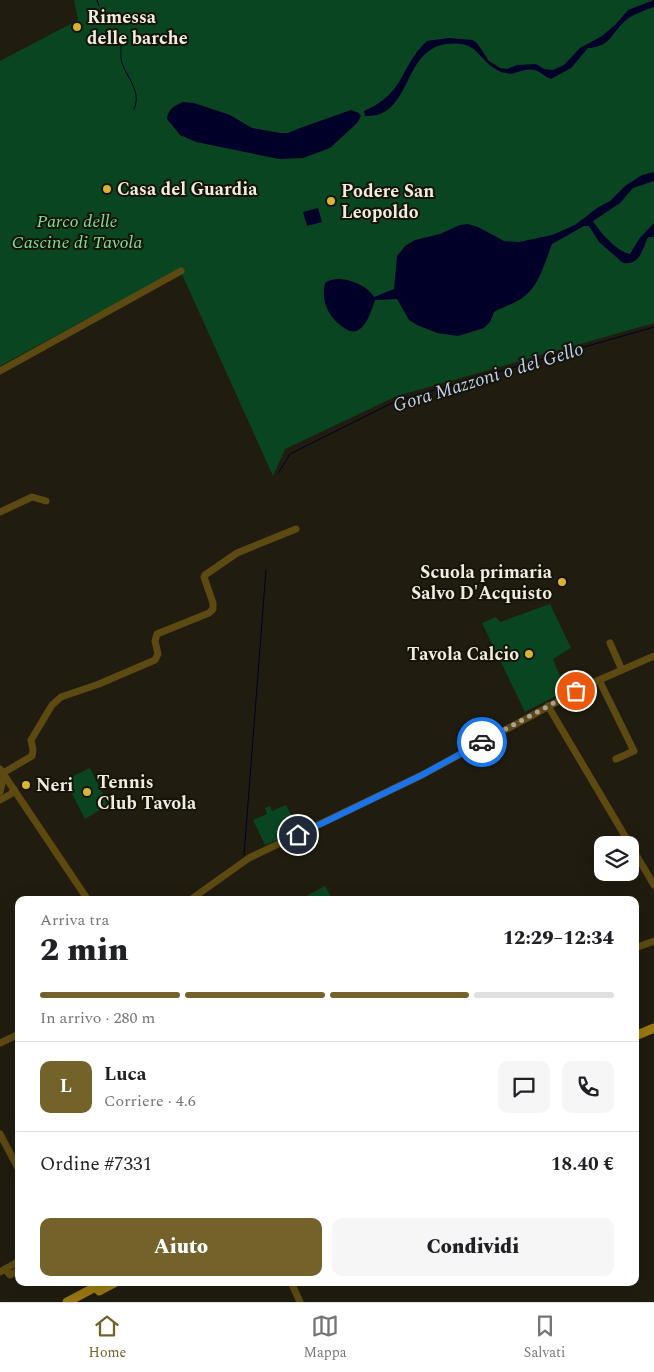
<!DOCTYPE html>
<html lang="it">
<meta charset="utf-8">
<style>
:root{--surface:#fff;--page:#f6f6f6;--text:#202124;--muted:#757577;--line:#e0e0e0;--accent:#73632b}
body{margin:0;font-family:Spectral,serif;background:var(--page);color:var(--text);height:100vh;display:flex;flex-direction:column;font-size:19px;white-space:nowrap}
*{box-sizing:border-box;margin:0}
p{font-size:16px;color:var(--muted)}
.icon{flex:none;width:28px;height:28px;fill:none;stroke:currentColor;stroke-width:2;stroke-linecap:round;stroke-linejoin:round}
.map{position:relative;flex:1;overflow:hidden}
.details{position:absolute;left:15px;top:896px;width:624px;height:390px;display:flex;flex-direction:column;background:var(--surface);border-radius:10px;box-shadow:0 5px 20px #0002}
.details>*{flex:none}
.controls{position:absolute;left:594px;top:836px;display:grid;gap:10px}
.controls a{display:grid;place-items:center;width:45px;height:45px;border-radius:10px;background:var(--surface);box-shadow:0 5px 20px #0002;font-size:25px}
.pin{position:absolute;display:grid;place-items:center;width:42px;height:42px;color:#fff;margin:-21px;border:2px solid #fff;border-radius:50%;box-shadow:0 1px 5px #0007}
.courier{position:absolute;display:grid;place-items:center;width:50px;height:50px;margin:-25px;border:4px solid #1a73e8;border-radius:50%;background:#fff;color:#222;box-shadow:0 1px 6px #0007}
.summary em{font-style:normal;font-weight:800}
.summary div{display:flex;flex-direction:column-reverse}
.summary{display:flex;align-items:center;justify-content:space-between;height:85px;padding:0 25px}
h1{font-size:32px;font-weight:800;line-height:38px}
.bar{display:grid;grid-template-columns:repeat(4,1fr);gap:8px 5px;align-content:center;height:60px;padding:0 25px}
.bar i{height:6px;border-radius:4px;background:var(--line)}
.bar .active{background:var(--accent)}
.bar p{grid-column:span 4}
.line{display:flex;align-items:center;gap:12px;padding:0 25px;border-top:1px solid var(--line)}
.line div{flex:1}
.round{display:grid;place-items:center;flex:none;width:52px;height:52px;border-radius:10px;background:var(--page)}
.cta{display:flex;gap:10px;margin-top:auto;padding:10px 25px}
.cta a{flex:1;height:58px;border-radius:10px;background:var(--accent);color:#fff;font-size:20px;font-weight:800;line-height:58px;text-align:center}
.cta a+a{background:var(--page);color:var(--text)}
.dock{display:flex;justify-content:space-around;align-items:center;height:70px;border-top:1px solid var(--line);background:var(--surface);font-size:14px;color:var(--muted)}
.dock a{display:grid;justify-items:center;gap:2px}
.dock .active{color:var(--accent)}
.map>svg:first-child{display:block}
.green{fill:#0a4521}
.water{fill:#000028}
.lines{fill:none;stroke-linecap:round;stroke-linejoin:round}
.stream{stroke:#000028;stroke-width:1}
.minor{stroke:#5d4a12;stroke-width:7}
.major{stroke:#997913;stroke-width:9}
.done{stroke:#a7a399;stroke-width:5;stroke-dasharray:0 9}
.route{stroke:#1a73e8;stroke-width:6}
.poi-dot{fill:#d9b334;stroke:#161307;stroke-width:2}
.labels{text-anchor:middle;stroke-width:4;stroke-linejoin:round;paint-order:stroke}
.poi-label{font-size:18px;font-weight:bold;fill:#efece4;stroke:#161307;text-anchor:start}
.park-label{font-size:18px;font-style:italic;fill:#7de199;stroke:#161307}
.water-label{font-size:19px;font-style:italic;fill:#bfd2f7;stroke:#161307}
</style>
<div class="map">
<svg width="654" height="1302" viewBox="0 0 654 1302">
<rect width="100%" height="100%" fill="#201c0f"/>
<g class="green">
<polygon points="74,0 654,0 654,323 397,396 285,449 273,476 181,272 92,316 0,366 0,61 78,20"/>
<polygon points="550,604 571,648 553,659 566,691 525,712 482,623 496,617 500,622"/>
<polygon points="90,768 108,805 85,819 65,780"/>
<polygon points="286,805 298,830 265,845 253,820 267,814 265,808 270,806 272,811"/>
<polygon points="325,886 333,900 299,900"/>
</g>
<g class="water">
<path d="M654 0V7C645 10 631 15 625 21 611 34 610 47 588 48L571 68 551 79C545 77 540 71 534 70 518 67 514 81 494 68 481 60 477 46 461 44 398 37 417 119 365 116L364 111C406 93 399 67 427 41L448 38 473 40 477 43 489 61 500 68 507 69 517 65 536 64 544 69 553 70 564 65 580 48 602 36 616 24 628 10Z"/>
<path d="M183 102 194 103 230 115 252 128 280 133H288L300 128 351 110 359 113 361 116 357 123 330 148 303 158 279 159 196 142 180 135 167 119C168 109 174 106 183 102Z"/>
<path d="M654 172V181L633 188 620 203 593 221C600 232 616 251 630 254L639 239 654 223V237H649L647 239C642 252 639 265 623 263L599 242 589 226H584L552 244C544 264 539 289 519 300 511 305 502 307 494 312L490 322 484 328 458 336 437 333 417 325 409 320 397 299 375 300C372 309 365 335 350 331 347 330 343 327 340 325 327 315 321 299 325 283 338 273 367 284 374 297L394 289 397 256 405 246 415 240 440 234 460 225 468 224 478 227 504 241 519 242 552 235 575 225 597 208 610 201 625 186 642 175Z"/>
<polygon points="318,208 322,222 307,226 303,212"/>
</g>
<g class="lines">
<g class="stream">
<polyline points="97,0 99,6"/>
<path d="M101 35 106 33H114C124 39 120 49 121 59 124 75 143 91 134 109"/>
<polyline points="279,472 290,454 396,401 654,327"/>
<polyline points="244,855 266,570"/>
</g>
<g class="minor">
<polyline points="0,371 181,271"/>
<polyline points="0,512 32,497 46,501"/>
<polyline points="610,643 622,670"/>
<polyline points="599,680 634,751 616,759"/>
<polyline points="548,706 654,885"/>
<polyline points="0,769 88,900"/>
<polyline points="3,773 32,756 33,750 31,740 52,705 61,697 99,684 155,660 158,654 155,641 157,634 209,613 213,609 213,603 204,577 205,575 237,553 296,529"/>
<polyline points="0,792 4,776"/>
<polyline points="0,800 11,794 14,789"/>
<polyline points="190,900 249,858 422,775 590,684 654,656"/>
<polyline points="635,948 654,941"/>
<polyline points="0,1043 19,1034"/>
<polyline points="0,1134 19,1170"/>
<polyline points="5,1269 10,1275 19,1270"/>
<polyline points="0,1272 19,1261"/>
<polyline points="291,1282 300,1302"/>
</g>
<g class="major">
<polyline points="635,1036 654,1028"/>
<polyline points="99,1291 116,1282"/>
<polyline points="67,1302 105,1282"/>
</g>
</g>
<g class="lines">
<polyline class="done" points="482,742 576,691"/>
<polyline class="route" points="298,835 422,775 482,742"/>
</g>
<g class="poi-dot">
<circle cx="77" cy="27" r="5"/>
<circle cx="107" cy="189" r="5"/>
<circle cx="331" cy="201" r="5"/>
<circle cx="562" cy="582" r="5"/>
<circle cx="529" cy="654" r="5"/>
<circle cx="26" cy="785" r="5"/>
<circle cx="87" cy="792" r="5"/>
</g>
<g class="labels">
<g class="poi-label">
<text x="87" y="23">Rimessa<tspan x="87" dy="21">delle barche</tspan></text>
<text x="117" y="195">Casa del Guardia</text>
<text x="341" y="197">Podere San<tspan x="341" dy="21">Leopoldo</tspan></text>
<text x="552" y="578" text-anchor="end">Scuola primaria<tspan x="552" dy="21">Salvo D'Acquisto</tspan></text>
<text x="519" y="660" text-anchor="end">Tavola Calcio</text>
<text x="97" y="788">Tennis<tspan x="97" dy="21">Club Tavola</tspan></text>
<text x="36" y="791">Neri</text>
</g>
<g class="park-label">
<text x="77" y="227">Parco delle<tspan x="77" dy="21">Cascine di Tavola</tspan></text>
</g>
<g class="water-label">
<text transform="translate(488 376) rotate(-17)" y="7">Gora Mazzoni o del Gello</text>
</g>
</g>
</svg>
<div class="controls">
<a><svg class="icon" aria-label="layers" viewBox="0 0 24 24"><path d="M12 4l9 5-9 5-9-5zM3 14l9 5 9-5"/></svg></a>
</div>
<div class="pin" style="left:576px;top:691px;background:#ea580c"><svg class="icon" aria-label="bag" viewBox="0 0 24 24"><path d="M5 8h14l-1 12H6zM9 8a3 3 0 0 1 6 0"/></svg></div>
<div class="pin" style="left:298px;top:835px;background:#1f2937"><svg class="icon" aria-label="home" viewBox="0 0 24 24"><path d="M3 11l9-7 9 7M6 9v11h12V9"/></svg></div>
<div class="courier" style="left:482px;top:742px"><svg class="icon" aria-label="car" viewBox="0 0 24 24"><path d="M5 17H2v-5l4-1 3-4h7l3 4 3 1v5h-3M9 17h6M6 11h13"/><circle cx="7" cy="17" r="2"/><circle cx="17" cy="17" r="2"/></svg></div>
<section class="details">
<div class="summary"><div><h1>2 min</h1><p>Arriva tra</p></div><em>12:29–12:34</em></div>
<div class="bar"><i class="active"></i><i class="active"></i><i class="active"></i><i></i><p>In arrivo · 280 m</p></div>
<div class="line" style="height:90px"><b class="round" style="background:var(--accent);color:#fff">L</b><div><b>Luca</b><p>Corriere · 4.6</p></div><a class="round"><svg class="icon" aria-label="chat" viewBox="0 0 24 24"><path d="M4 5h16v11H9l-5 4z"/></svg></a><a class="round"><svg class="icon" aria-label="phone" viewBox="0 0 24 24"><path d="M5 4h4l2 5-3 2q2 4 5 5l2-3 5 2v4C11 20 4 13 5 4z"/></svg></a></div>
<div class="line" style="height:65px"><div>Ordine #7331</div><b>18.40 €</b></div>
<div class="cta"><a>Aiuto</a><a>Condividi</a></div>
</section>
</div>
<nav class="dock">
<a class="active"><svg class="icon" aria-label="home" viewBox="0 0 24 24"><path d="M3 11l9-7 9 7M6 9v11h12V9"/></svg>Home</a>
<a><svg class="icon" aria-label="map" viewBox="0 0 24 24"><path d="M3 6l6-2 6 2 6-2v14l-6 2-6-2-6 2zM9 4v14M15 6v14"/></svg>Mappa</a>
<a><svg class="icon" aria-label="saved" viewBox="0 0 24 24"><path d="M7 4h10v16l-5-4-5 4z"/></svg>Salvati</a>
</nav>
